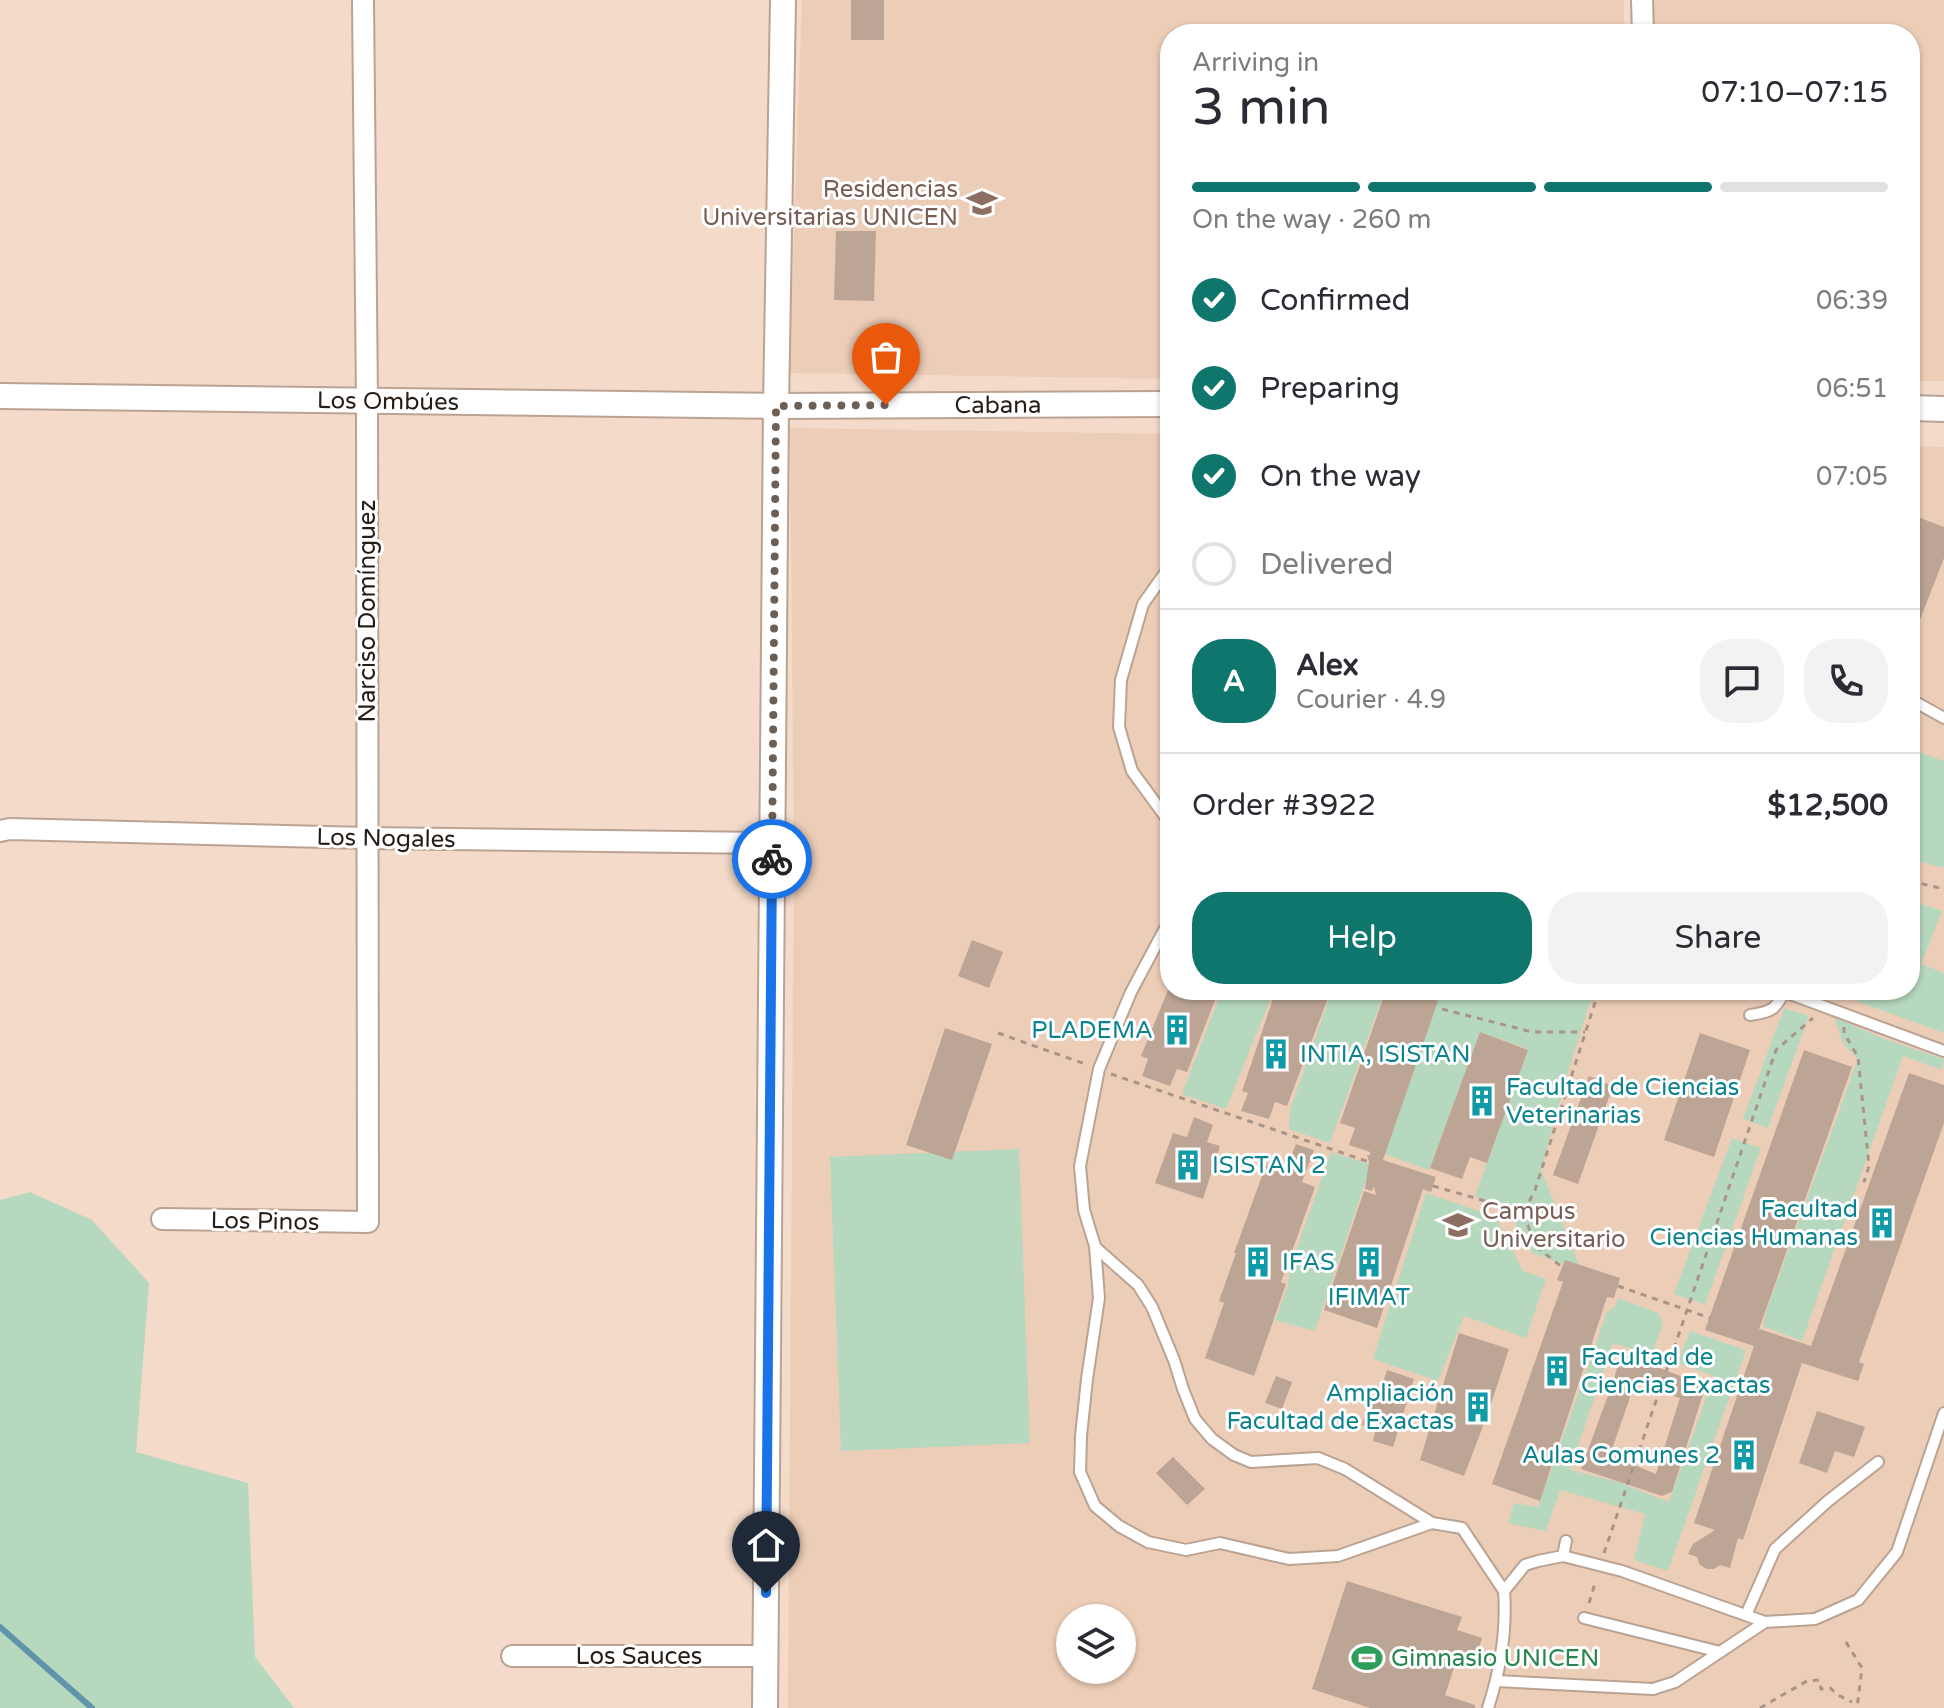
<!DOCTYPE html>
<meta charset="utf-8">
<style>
:root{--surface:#fff;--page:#f2f2f3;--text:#2b2b33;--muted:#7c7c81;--line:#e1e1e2;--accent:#0f766e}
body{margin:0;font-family:"Varela Round",sans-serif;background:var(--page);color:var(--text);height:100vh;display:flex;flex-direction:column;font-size:30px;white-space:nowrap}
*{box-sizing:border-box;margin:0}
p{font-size:26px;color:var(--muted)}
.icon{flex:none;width:44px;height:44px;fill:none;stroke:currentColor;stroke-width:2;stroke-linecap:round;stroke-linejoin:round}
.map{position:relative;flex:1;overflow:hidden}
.panel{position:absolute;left:1160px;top:24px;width:760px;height:976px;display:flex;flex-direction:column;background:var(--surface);border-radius:32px;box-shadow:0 2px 6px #0004}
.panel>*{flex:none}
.fabs{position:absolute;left:1056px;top:1604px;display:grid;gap:16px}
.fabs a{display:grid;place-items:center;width:80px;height:80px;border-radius:50%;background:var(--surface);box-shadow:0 2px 6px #0004;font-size:40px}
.pin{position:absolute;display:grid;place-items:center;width:68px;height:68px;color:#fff;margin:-82px -34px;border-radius:50% 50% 50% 0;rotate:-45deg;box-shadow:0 0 8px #0007}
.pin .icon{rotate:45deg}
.courier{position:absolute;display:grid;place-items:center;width:80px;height:80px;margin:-40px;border:6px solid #1a73e8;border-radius:50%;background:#fff;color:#222;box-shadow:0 2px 10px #0007}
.headline em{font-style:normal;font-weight:600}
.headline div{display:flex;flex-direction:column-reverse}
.headline{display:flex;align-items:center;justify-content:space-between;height:136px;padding:0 32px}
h1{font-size:52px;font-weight:600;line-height:60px}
.bar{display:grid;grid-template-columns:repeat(4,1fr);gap:12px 8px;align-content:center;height:96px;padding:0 32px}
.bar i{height:10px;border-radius:6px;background:var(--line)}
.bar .current{background:var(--accent)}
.bar p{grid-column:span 4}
.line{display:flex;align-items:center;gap:20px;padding:0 32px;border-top:2px solid var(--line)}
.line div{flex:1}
.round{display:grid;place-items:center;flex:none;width:84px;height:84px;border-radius:32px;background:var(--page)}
ol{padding:0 32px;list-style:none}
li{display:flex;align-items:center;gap:24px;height:88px}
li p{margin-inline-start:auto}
li .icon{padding:8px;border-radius:50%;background:var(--accent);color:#fff;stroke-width:4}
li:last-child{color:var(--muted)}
li i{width:44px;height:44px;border:4px solid var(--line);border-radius:50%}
.cta{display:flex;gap:16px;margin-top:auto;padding:16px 32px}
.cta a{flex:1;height:92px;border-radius:32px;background:var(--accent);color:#fff;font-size:32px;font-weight:600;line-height:92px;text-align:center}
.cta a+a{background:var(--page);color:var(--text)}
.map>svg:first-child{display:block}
.built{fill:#eccdb7;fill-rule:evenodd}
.green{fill:#b6d8bf}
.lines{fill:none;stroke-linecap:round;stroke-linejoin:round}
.stream{stroke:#6193aa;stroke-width:6}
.building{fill:#bda595;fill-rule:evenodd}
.service-casing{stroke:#baa393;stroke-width:14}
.minor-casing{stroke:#baa393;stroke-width:24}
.tertiary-casing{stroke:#baa393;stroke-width:28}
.path{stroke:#a89588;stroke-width:3;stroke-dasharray:6 6;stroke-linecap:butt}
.service{stroke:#fff;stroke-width:10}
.minor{stroke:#fff;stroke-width:20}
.tertiary{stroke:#fff;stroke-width:24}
.done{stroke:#6e5f55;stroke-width:8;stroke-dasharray:0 14.4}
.route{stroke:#1a73e8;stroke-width:10}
.labels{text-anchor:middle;stroke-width:6;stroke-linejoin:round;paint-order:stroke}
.education-label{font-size:24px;fill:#785e54;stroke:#fff;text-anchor:end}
.street-label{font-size:24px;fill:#261d17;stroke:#fff}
.culture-label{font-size:24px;fill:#0d838f;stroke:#fff;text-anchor:start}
.leisure-label{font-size:24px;fill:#27864d;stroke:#fff;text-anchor:start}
</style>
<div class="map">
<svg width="1944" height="1708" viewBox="0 0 1944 1708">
<rect width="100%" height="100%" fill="#f3dac9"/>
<g class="built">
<polygon points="802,0 1624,0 1624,34 1170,34 1170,379 789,373"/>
<polygon points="1651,0 1944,0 1944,381 1910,381 1910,34 1652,34"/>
<path d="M790 428 1170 434V990H1910V446L1944 447V1708H788L794 865ZM1070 1618H1122V1670H1070Z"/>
</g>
<g class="green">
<polygon points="1910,749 1944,761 1944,868 1910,859"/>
<polygon points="1910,900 1942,911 1921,964 1944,973 1944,1033 1826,990 1910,990"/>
<polygon points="1222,990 1274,990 1226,1109 1182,1094"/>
<polygon points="1332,990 1385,990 1330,1143 1289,1129 1290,1110"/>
<polygon points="1429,990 1584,990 1593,993 1570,1065 1541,1170 1581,1270 1532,1253 1507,1209 1475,1196 1528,1049 1480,1032 1429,1170 1385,1154 1437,1001"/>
<polygon points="1784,1008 1809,1016 1768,1128 1743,1119"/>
<polygon points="1834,1017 1884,1039 1944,1059 1942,1070 1903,1056 1802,1341 1763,1326 1767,1309 1858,1059 1843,1043"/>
<polygon points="1732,1138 1761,1148 1705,1305 1674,1294"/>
<polygon points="1019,1149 1030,1443 841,1451 830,1157"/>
<polygon points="1331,1152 1368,1164 1369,1171 1315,1331 1275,1320 1288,1286 1290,1268"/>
<polygon points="30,1192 92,1220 149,1283 136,1452 248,1483 255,1657 294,1708 0,1708 0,1200"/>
<polygon points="1426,1193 1496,1217 1523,1271 1546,1279 1526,1338 1464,1316 1438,1381 1373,1359"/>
<polygon points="1618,1298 1658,1313 1663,1323 1652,1355 1613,1343 1570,1470 1618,1482 1669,1502 1714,1376 1678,1363 1690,1331 1746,1350 1668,1571 1634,1560 1645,1514 1560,1490 1546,1531 1508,1523 1514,1503 1538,1507 1607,1312 1614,1308"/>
</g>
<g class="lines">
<polyline class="stream" points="0,1627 92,1708"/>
</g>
<g class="building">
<rect x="851" y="0" width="33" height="40"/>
<polygon points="836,231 876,231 874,301 834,300"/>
<polygon points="1910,514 1944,527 1944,558 1911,643"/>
<polygon points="972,940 1003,952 989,988 958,976"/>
<polygon points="1168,990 1219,990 1187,1072 1177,1069 1170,1086 1142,1076 1148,1059 1141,1056"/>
<polygon points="1276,990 1331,990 1287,1106 1275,1102 1269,1119 1241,1111 1248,1093 1242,1091"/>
<polygon points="1386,990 1405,990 1438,1001 1383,1160 1436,1177 1431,1192 1423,1189 1377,1328 1324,1310 1364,1191 1376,1195 1374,1186 1372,1191 1365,1189 1369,1162 1367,1155 1370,1155 1370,1152 1349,1145 1355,1128 1340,1123"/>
<polygon points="945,1028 992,1044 952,1160 906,1145"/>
<polygon points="1480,1032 1528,1050 1487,1163 1470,1157 1462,1179 1430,1168"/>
<polygon points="1700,1033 1750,1050 1714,1157 1664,1140"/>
<polygon points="1804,1050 1852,1067 1759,1329 1811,1346 1909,1073 1944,1085 1944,1123 1859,1362 1864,1364 1858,1381 1802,1363 1743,1540 1738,1538 1730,1568 1720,1565 1714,1569 1707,1569 1700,1565 1697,1557 1688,1554 1693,1544 1715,1530 1694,1523 1754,1346 1705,1330"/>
<polygon points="1589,1076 1613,1086 1578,1184 1553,1175"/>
<polygon points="1194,1117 1213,1125 1207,1142 1220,1146 1203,1199 1155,1183 1173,1133 1187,1137"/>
<polygon points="1296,1144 1314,1150 1302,1182 1315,1187 1281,1282 1286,1284 1254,1376 1205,1358 1224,1303 1219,1301 1236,1253 1234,1253 1266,1165 1285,1172"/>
<polygon points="1565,1260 1620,1278 1614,1298 1607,1297 1540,1501 1492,1484 1563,1282 1557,1280"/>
<polygon points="1459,1333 1509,1349 1488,1413 1464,1476 1420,1460"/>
<path d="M1625 1355 1699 1383 1704 1391 1672 1492 1662 1496 1581 1469 1614 1379 1619 1360ZM1635 1383 1680 1398 1656 1474 1610 1455Z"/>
<polygon points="1387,1370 1414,1379 1393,1447 1373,1441 1376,1429 1362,1425 1371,1395 1378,1397"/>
<polygon points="1276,1376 1292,1382 1282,1409 1265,1403"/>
<polygon points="1817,1411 1865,1427 1854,1457 1835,1451 1827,1473 1799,1463"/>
<polygon points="1173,1457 1205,1489 1187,1505 1156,1473"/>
<polygon points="1347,1581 1462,1617 1457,1630 1482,1638 1475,1661 1458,1656 1445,1695 1475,1705 1475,1708 1370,1708 1312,1689"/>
</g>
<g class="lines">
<g class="service-casing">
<g id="service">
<polyline points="1170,566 1143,604 1121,680 1119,727 1132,771 1170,823"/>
<polyline points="1910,699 1944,718"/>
<polyline points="1170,919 1131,992 1099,1069 1080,1166 1084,1210 1095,1246 1099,1298 1087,1379 1081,1436 1080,1472 1095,1506 1119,1526 1148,1542 1186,1550 1220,1543 1289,1559 1338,1556 1432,1523 1462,1528 1504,1591"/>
<polyline points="1785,992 1944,1051"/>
<path d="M1750 1015C1771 1012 1776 1010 1785 990"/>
<polyline points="1095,1247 1138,1285 1152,1307 1174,1360 1183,1389 1195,1419 1212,1439 1234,1455 1251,1462 1318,1458 1345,1469 1432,1523"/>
<polyline points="1563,1556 1566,1541"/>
<polyline points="1746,1615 1775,1549 1828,1501 1878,1462"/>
<polyline points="1584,1618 1720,1652"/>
<polyline points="1497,1681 1653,1689 1675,1682 1765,1622"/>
<path d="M1488 1708C1500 1671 1507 1630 1504 1591L1525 1565 1538 1561 1563 1556 1622 1571 1765 1622 1815 1619 1858 1600 1897 1552 1944 1413"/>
</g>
</g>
<g class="minor-casing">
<g id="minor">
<polyline points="1642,0 1643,34"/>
<polyline points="0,831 10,829 367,838 773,843"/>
<polyline points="162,1219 368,1222 367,402 363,0"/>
<polyline points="512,1656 765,1656"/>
</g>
</g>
<g class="tertiary-casing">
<g id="tertiary">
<path id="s1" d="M0 396 776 406 1170 404"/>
<polyline points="1910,408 1944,409"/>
<polyline points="765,1708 776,406 783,0"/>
</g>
</g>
<g class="path">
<polyline points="1910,881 1944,889"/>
<polyline points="1442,1009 1532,1032 1585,1032"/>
<polyline points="1844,1027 1844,1033 1858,1057 1869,1166 1864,1182"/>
<polyline points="998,1033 1085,1064"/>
<polyline points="1111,1074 1369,1162"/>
<polyline points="1433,1186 1524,1212 1534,1245 1562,1267"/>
<polyline points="1524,1212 1535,1190 1599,990"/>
<polyline points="1618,1286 1710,1318"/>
<polyline points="1604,1553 1776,1050 1813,1018"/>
<polyline points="1589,1603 1596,1580"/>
<polyline points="1846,1642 1862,1668 1857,1708"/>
<polyline points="1760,1708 1807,1681 1819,1680 1821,1689 1830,1688 1838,1695 1852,1702"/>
</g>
<use href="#service" class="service"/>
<use href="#minor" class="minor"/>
<use href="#tertiary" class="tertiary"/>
</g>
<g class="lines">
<polyline class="done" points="772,859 776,406 886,405"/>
<polyline class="route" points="766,1593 772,859"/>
</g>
<defs>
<g id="university-bare" transform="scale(2.4)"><path d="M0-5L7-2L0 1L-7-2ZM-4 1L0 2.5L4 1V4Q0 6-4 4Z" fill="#8d6e63" stroke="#fff" stroke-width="2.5" paint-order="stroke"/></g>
<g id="building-bare" transform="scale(2.4)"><path d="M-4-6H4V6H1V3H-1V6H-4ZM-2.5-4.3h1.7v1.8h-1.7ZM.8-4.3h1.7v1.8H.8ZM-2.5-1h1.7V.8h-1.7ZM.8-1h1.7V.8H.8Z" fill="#0f9aa8" stroke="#fff" stroke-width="2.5" paint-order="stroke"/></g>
<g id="school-bare" transform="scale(2.4)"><path d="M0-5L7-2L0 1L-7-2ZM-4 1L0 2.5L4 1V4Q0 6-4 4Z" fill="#8d6e63" stroke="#fff" stroke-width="2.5" paint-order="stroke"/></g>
<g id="stadium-bare" transform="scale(2.4)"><path d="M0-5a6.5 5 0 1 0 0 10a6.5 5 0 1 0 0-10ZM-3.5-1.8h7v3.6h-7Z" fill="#2e9e5b" stroke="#fff" stroke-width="2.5" paint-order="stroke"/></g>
</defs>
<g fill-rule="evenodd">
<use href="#university-bare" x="982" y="203"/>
<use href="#building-bare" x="1177" y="1030"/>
<use href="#building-bare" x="1276" y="1054"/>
<use href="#building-bare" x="1482" y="1101"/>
<use href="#building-bare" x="1188" y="1165"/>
<use href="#building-bare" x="1882" y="1223"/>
<use href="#school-bare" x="1458" y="1225"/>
<use href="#building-bare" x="1258" y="1262"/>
<use href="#building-bare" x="1369" y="1262"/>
<use href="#building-bare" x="1557" y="1371"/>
<use href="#building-bare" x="1478" y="1407"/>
<use href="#building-bare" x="1744" y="1455"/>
<use href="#stadium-bare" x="1367" y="1658"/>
</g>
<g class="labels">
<g class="education-label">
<text x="958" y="197">Residencias<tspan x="958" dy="28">Universitarias UNICEN</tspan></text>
<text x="1482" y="1219" text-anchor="start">Campus<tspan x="1482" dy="28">Universitario</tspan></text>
</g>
<g class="street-label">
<text dy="8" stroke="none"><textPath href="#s1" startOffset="388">Los Ombúes</textPath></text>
<text dy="8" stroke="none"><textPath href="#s1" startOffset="998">Cabana</textPath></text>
<text transform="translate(367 611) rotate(-90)" y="8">Narciso Domínguez</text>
<text transform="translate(386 838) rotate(1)" y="8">Los Nogales</text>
<text transform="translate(265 1221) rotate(1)" y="8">Los Pinos</text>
<text x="639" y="1664">Los Sauces</text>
</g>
<g class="culture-label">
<text x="1153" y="1038" text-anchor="end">PLADEMA</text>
<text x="1300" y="1062">INTIA, ISISTAN</text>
<text x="1506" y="1095">Facultad de Ciencias<tspan x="1506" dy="28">Veterinarias</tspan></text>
<text x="1212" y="1173">ISISTAN 2</text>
<text x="1858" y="1217" text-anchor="end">Facultad<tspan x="1858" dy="28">Ciencias Humanas</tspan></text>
<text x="1282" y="1270">IFAS</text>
<text x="1369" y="1305" text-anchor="middle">IFIMAT</text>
<text x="1581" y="1365">Facultad de<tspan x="1581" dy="28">Ciencias Exactas</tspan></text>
<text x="1454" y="1401" text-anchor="end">Ampliación<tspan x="1454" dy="28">Facultad de Exactas</tspan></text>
<text x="1720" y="1463" text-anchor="end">Aulas Comunes 2</text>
</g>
<g class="leisure-label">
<text x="1391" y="1666">Gimnasio UNICEN</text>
</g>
</g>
</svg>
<div class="fabs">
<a><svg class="icon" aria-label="layers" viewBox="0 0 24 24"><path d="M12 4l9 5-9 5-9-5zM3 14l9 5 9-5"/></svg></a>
</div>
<div class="pin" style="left:886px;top:405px;background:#ea580c"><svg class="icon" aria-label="bag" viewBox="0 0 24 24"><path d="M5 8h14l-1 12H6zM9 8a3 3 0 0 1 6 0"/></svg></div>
<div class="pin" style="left:766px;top:1593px;background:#1f2937"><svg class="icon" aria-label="home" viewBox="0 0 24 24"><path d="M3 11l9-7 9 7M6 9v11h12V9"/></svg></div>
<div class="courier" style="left:772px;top:859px"><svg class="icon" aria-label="bike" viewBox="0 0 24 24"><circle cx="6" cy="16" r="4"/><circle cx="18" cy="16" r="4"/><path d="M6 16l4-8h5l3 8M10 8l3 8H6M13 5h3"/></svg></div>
<section class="panel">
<div class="headline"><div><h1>3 min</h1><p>Arriving in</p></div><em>07:10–07:15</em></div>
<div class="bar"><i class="current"></i><i class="current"></i><i class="current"></i><i></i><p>On the way · 260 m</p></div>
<ol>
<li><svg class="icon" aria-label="check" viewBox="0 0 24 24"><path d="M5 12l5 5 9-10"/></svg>Confirmed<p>06:39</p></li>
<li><svg class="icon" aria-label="check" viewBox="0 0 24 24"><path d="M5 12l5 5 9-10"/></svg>Preparing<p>06:51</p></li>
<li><svg class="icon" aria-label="check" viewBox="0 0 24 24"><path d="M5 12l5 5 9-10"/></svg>On the way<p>07:05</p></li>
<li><i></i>Delivered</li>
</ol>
<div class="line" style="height:144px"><b class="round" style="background:var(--accent);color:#fff">A</b><div><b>Alex</b><p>Courier · 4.9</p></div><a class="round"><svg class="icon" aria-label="chat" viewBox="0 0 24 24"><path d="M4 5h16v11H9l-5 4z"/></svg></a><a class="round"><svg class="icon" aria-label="phone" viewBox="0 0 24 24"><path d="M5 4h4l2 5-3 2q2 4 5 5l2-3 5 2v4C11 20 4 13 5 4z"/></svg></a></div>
<div class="line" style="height:104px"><div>Order #3922</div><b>$12,500</b></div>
<div class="cta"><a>Help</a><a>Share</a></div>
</section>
</div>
